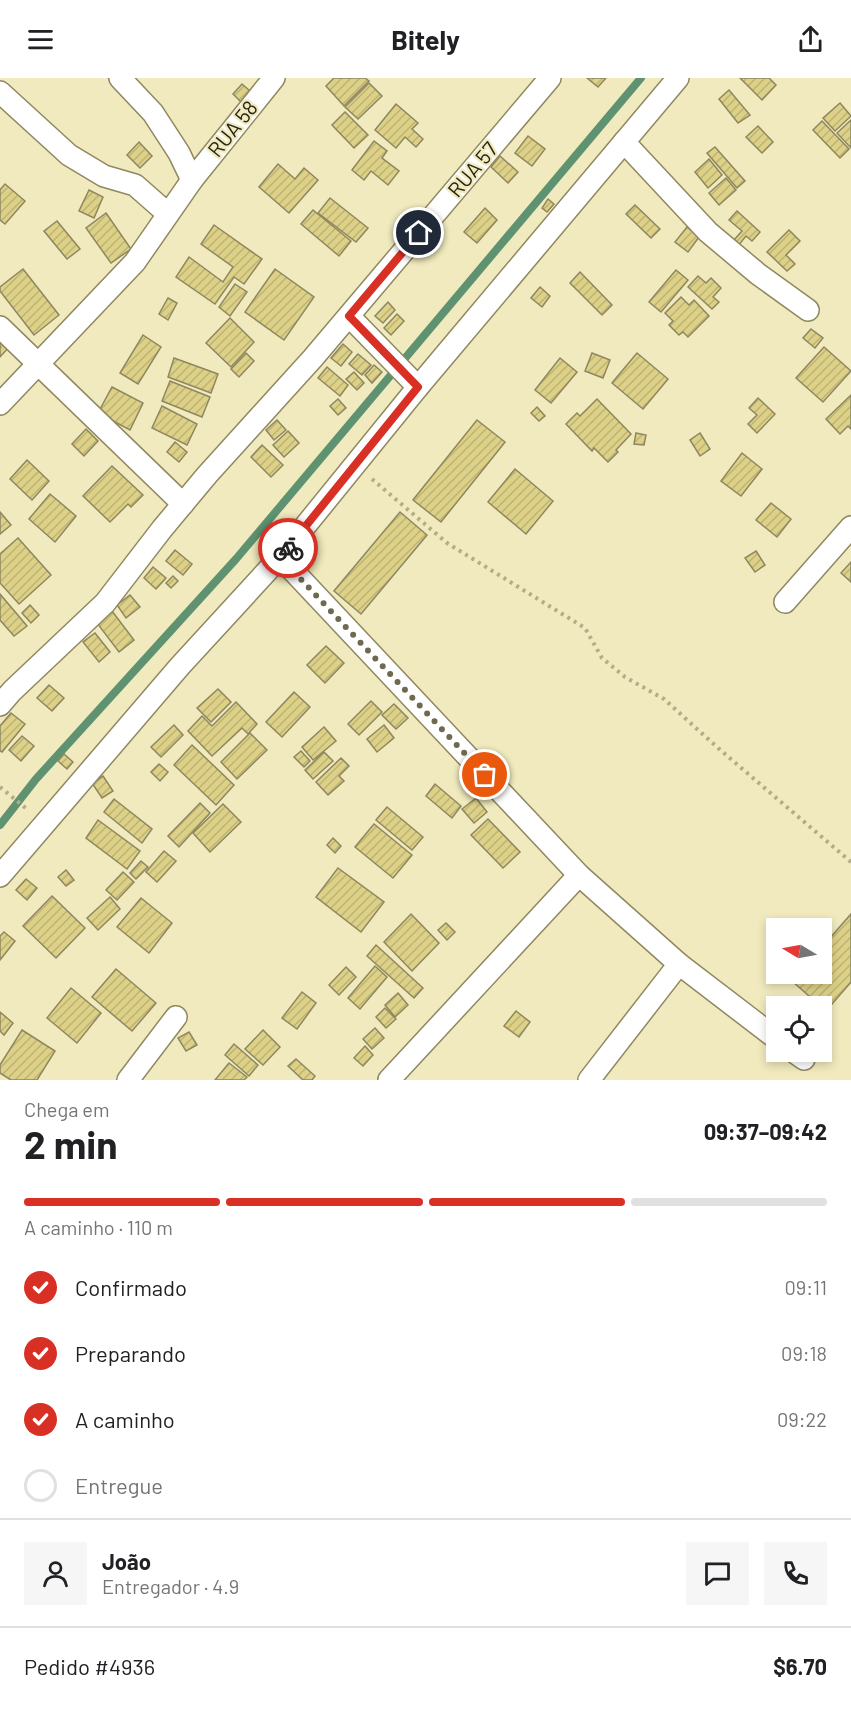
<!DOCTYPE html>
<html lang="pt">
<meta charset="utf-8">
<style>
:root{--surface:#fff;--page:#f6f6f6;--text:#202124;--muted:#757577;--line:#e0e0e0;--accent:#d93025}
body{margin:0;font-family:Barlow,sans-serif;background:var(--page);color:var(--text);height:100vh;display:flex;flex-direction:column;font-size:22px;white-space:nowrap}
*{box-sizing:border-box;margin:0}
p{font-size:20px;color:var(--muted)}
.icon{flex:none;width:33px;height:33px;fill:none;stroke:currentColor;stroke-width:2;stroke-linecap:round;stroke-linejoin:round}
.map{position:relative;height:1002px;overflow:hidden}
.drawer{display:flex;flex-direction:column;background:var(--surface);flex:1}
.drawer>*{flex:none}
.needle{width:39px;rotate:280deg}
.buttons{position:absolute;left:766px;top:840px;display:grid;gap:12px}
.buttons a{display:grid;place-items:center;width:66px;height:66px;border-radius:0px;background:var(--surface);box-shadow:0 3px 9px #0003;font-size:30px}
.pin{position:absolute;display:grid;place-items:center;width:51px;height:51px;color:#fff;margin:-26px;border:3px solid #fff;border-radius:50%;box-shadow:0 2px 6px #0007}
.courier{position:absolute;display:grid;place-items:center;width:60px;height:60px;margin:-30px;border:4px solid #d93025;border-radius:50%;background:#fff;color:#222;box-shadow:0 2px 8px #0007}
.head em{font-style:normal;font-weight:700}
.head div{display:flex;flex-direction:column-reverse}
.head{display:flex;align-items:center;justify-content:space-between;height:102px;padding:0 24px}
h1{font-size:39px;font-weight:700;line-height:45px}
.bar{display:grid;grid-template-columns:repeat(4,1fr);gap:9px 6px;align-content:center;height:72px;padding:0 24px}
.bar i{height:8px;border-radius:4px;background:var(--line)}
.bar .active{background:var(--accent)}
.bar p{grid-column:span 4}
.line{display:flex;align-items:center;gap:15px;padding:0 24px;border-top:2px solid var(--line)}
.line div{flex:1}
.round{display:grid;place-items:center;flex:none;width:63px;height:63px;border-radius:0px;background:var(--page)}
ol{padding:0 24px;list-style:none}
li{display:flex;align-items:center;gap:18px;height:66px}
li p{margin-inline-start:auto}
li .icon{padding:6px;border-radius:50%;background:var(--accent);color:#fff;stroke-width:4}
li:last-child{color:var(--muted)}
li i{width:33px;height:33px;border:3px solid var(--line);border-radius:50%}
header{display:flex;justify-content:space-between;align-items:center;height:78px;padding:0 24px;background:var(--surface);font-size:27px;font-weight:700}
.map>svg:first-child{display:block}
.lines{fill:none;stroke-linecap:round;stroke-linejoin:round}
.stream{stroke:#5e9271;stroke-width:8}
.building{fill:url(#building-hatch);stroke:#8e875f;stroke-width:1.5}
.street-casing{stroke:#8f8860;stroke-width:24}
.path{stroke:#b2ac89;stroke-width:4;stroke-dasharray:3 4.5;stroke-linecap:butt}
.street{stroke:#fff;stroke-width:21}
.done{stroke:#6e6950;stroke-width:6;stroke-dasharray:0 10.8}
.route{stroke:#d93025;stroke-width:8}
.labels{text-anchor:middle;stroke-width:4.5;stroke-linejoin:round;paint-order:stroke}
.street-label{font-size:21px;fill:#272414;stroke:#f1eabe}
</style>
<header><svg class="icon" aria-label="menu" viewBox="0 0 24 24"><path d="M4 6h16M4 12h16M4 18h16"/></svg>Bitely<svg class="icon" aria-label="share" viewBox="0 0 24 24"><path d="M12 15V3M7 8l5-5 5 5M5 13v7h14v-7"/></svg></header>
<div class="map">
<svg width="851" height="1002" viewBox="0 0 851 1002">
<defs>
<pattern id="building-hatch" width="6" height="6" patternUnits="userSpaceOnUse" patternTransform="scale(1.5)"><rect width="6" height="6" fill="#ddd188"/><path d="M-1 1l2-2M0 6l6-6M5 7l2-2" fill="none" stroke="#beb374"/></pattern>
</defs>
<rect width="100%" height="100%" fill="#f1eabe"/>
<g class="lines">
<polyline class="stream" points="0,747 36,701 236,481 641,0"/>
</g>
<g class="building">
<polygon points="334,0 365,0 369,3 344,28 326,8"/>
<polygon points="587,0 606,0 598,9"/>
<polygon points="740,0 769,0 776,7 762,22"/>
<polygon points="369,5 382,18 358,41 345,29"/>
<polygon points="242,6 258,20 248,31 233,16"/>
<polygon points="729,12 750,37 738,45 719,21"/>
<polygon points="840,25 851,38 835,53 823,40"/>
<polygon points="396,26 418,45 412,51 423,61 416,69 405,59 396,70 375,52"/>
<polygon points="345,34 368,57 354,70 332,47"/>
<polygon points="851,42 851,70 837,55"/>
<polygon points="822,43 849,71 840,80 813,52"/>
<polygon points="758,48 773,64 762,75 746,59"/>
<polygon points="528,58 545,71 532,88 515,75"/>
<polygon points="374,63 387,73 382,80 399,93 388,107 371,93 364,102 352,92"/>
<polygon points="139,64 152,78 140,90 127,77"/>
<polygon points="715,69 745,103 737,110 707,75"/>
<polygon points="500,78 518,94 508,105 491,89"/>
<polygon points="709,81 722,97 708,110 695,94"/>
<polygon points="278,86 295,101 304,90 318,102 289,135 259,109"/>
<polygon points="726,100 736,112 719,127 709,115"/>
<polygon points="5,106 25,123 5,146 0,142 0,112"/>
<polygon points="89,112 103,119 94,140 79,133"/>
<polygon points="330,120 368,150 356,164 318,135"/>
<polygon points="548,121 554,126 547,134 542,130"/>
<polygon points="635,127 660,151 651,160 626,136"/>
<polygon points="485,130 497,142 477,165 464,154"/>
<polygon points="313,132 351,163 339,178 301,146"/>
<polygon points="737,133 760,154 752,163 746,158 738,168 733,163 742,153 729,142"/>
<polygon points="106,135 131,171 111,185 86,150"/>
<polygon points="57,143 80,171 67,181 44,153"/>
<polygon points="214,147 262,181 244,206 234,199 215,226 176,199 189,179 223,204 233,189 201,166"/>
<polygon points="687,149 699,159 688,174 675,164"/>
<polygon points="789,152 800,163 786,177 795,186 787,193 767,174"/>
<polygon points="23,191 59,237 34,257 0,213 0,209"/>
<polygon points="275,191 314,219 284,262 245,234"/>
<polygon points="676,192 688,202 661,234 649,224"/>
<polygon points="580,194 612,227 602,237 570,205"/>
<polygon points="698,198 706,205 711,200 721,210 713,219 719,224 712,231 688,209"/>
<polygon points="235,206 247,214 230,238 219,229"/>
<polygon points="540,209 550,218 542,229 531,220"/>
<polygon points="681,219 689,227 694,222 709,238 688,259 683,254 679,257 669,247 673,243 665,235"/>
<polygon points="168,220 177,225 168,242 159,236"/>
<polygon points="388,224 395,232 383,245 375,238"/>
<polygon points="397,236 404,243 391,257 384,250"/>
<polygon points="230,240 254,264 231,289 206,265"/>
<polygon points="811,251 823,260 815,270 803,260"/>
<polygon points="143,257 161,269 138,306 120,295"/>
<polygon points="0,259 10,268 0,279"/>
<polygon points="343,266 352,274 341,288 331,280"/>
<polygon points="824,269 851,293 823,324 796,300"/>
<polygon points="246,275 254,283 239,299 231,291"/>
<polygon points="592,275 610,282 603,300 585,293"/>
<polygon points="637,275 668,301 643,331 612,305"/>
<polygon points="358,276 371,287 362,297 349,286"/>
<polygon points="174,280 218,296 211,315 168,299"/>
<polygon points="560,280 577,294 551,325 535,312"/>
<polygon points="374,287 382,294 372,305 365,297"/>
<polygon points="327,289 348,307 340,318 318,300"/>
<polygon points="354,294 364,305 357,312 346,301"/>
<polygon points="170,303 210,319 202,339 162,323"/>
<polygon points="112,309 143,325 130,352 98,335"/>
<polygon points="851,317 851,351 848,348 840,356 826,341"/>
<polygon points="758,320 775,336 757,355 748,346 757,337 749,330"/>
<polygon points="338,321 346,330 338,337 330,328"/>
<polygon points="597,321 631,356 616,372 618,374 608,384 594,370 592,373 566,346 577,335 580,338"/>
<polygon points="162,328 197,346 187,367 152,350"/>
<polygon points="537,329 545,338 539,343 531,335"/>
<polygon points="277,342 286,352 274,362 266,352"/>
<polygon points="477,342 505,364 441,444 413,422"/>
<polygon points="86,351 98,363 84,378 72,366"/>
<polygon points="288,353 299,365 284,379 273,367"/>
<polygon points="636,355 646,357 644,367 634,366"/>
<polygon points="700,355 710,371 700,378 690,362"/>
<polygon points="175,364 187,374 179,384 167,374"/>
<polygon points="262,367 283,387 271,399 251,379"/>
<polygon points="742,375 762,391 741,418 721,403"/>
<polygon points="27,382 49,403 32,422 10,401"/>
<polygon points="112,388 143,417 131,429 128,426 110,444 83,418"/>
<polygon points="515,391 553,423 526,456 488,424"/>
<polygon points="50,416 76,438 55,464 29,441"/>
<polygon points="771,425 791,441 777,459 756,442"/>
<polygon points="0,434 11,447 0,456"/>
<polygon points="400,434 427,457 361,536 334,513"/>
<polygon points="18,460 51,497 19,526 0,505 0,476"/>
<polygon points="175,472 192,486 183,497 166,483"/>
<polygon points="756,473 765,487 755,494 745,480"/>
<polygon points="851,484 851,504 841,495"/>
<polygon points="153,489 166,500 156,511 144,500"/>
<polygon points="173,498 178,503 171,510 166,505"/>
<polygon points="0,516 27,548 14,558 0,542"/>
<polygon points="130,517 140,529 126,540 117,527"/>
<polygon points="30,527 39,537 31,545 22,535"/>
<polygon points="112,533 134,562 119,574 97,545"/>
<polygon points="95,555 110,574 99,584 83,564"/>
<polygon points="326,568 344,585 325,605 307,587"/>
<polygon points="49,607 64,620 52,633 37,620"/>
<polygon points="218,611 231,624 211,644 197,630"/>
<polygon points="294,614 310,629 282,659 266,644"/>
<polygon points="371,623 382,634 359,657 348,646"/>
<polygon points="236,624 257,646 248,656 242,650 212,678 188,653 202,638 212,648"/>
<polygon points="394,626 408,640 396,651 382,637"/>
<polygon points="11,635 25,646 2,674 0,673 0,648"/>
<polygon points="174,647 183,657 161,679 151,669"/>
<polygon points="384,647 394,660 377,674 367,661"/>
<polygon points="324,649 336,663 313,682 302,669"/>
<polygon points="250,655 267,672 237,701 221,684"/>
<polygon points="22,658 34,668 21,683 9,672"/>
<polygon points="192,667 234,707 216,727 174,687"/>
<polygon points="301,673 310,683 304,689 294,679"/>
<polygon points="324,674 333,683 313,701 305,692"/>
<polygon points="64,676 73,684 67,691 58,683"/>
<polygon points="341,680 349,688 339,698 344,703 328,717 316,704"/>
<polygon points="159,686 168,694 160,703 151,694"/>
<polygon points="103,698 113,713 102,720 92,705"/>
<polygon points="435,706 461,728 452,740 426,718"/>
<polygon points="476,720 487,734 474,745 462,731"/>
<polygon points="114,721 152,751 142,765 104,734"/>
<polygon points="200,725 210,735 179,769 168,758"/>
<polygon points="223,726 241,744 210,774 193,755"/>
<polygon points="387,729 423,759 412,772 376,742"/>
<polygon points="488,741 520,774 503,790 471,757"/>
<polygon points="98,742 140,773 127,791 86,760"/>
<polygon points="374,746 412,777 393,800 355,769"/>
<polygon points="333,760 341,768 335,775 327,767"/>
<polygon points="164,773 176,783 157,804 146,794"/>
<polygon points="141,783 148,789 136,801 130,795"/>
<polygon points="338,790 384,824 361,854 316,819"/>
<polygon points="66,792 74,802 66,808 58,799"/>
<polygon points="123,794 134,804 117,822 106,812"/>
<polygon points="26,801 37,810 27,822 16,812"/>
<polygon points="52,818 85,850 56,880 23,848"/>
<polygon points="110,819 120,831 98,852 87,840"/>
<polygon points="141,820 172,845 149,875 117,849"/>
<polygon points="411,836 439,865 412,893 384,864"/>
<polygon points="851,836 851,904 826,933 792,903 799,896 822,896 822,869"/>
<polygon points="446,845 455,854 447,862 438,852"/>
<polygon points="4,854 15,863 0,882 0,858"/>
<polygon points="376,867 423,910 414,920 367,878"/>
<polygon points="375,888 387,899 360,931 348,920"/>
<polygon points="346,889 356,899 339,917 329,907"/>
<polygon points="116,891 156,925 132,953 92,919"/>
<polygon points="71,910 101,935 77,965 47,940"/>
<polygon points="302,914 316,925 297,951 282,940"/>
<polygon points="398,915 408,927 395,939 385,927"/>
<polygon points="385,930 396,941 386,950 376,939"/>
<polygon points="516,933 530,944 519,959 504,948"/>
<polygon points="0,934 13,945 4,957 0,953"/>
<polygon points="375,950 384,960 372,971 363,961"/>
<polygon points="22,952 55,973 37,1002 11,1002 0,995 0,987"/>
<polygon points="263,952 280,969 263,987 245,971"/>
<polygon points="189,954 197,967 186,973 178,960"/>
<polygon points="234,966 258,987 249,998 225,977"/>
<polygon points="365,968 373,977 363,988 354,980"/>
<polygon points="296,981 315,998 312,1002 303,1002 288,988"/>
<polygon points="229,985 247,999 244,1002 215,1002"/>
</g>
<g class="lines">
<g class="street-casing">
<g id="street">
<polyline points="120,0 153,35 179,75 192,102"/>
<polyline points="0,14 69,77 104,98 135,107 168,136"/>
<polyline points="624,64 708,154 758,196 808,232"/>
<polyline points="349,238 418,309"/>
<polyline points="0,249 183,426"/>
<polyline points="0,326 135,184 192,102 274,0"/>
<polyline points="280,479 579,797 679,886 777,961"/>
<polyline points="785,524 851,449"/>
<polyline points="0,627 12,613 105,525 162,451 207,397 313,280 550,0"/>
<polyline points="0,798 180,588 280,479 418,309 678,0"/>
<polyline points="794,974 804,981"/>
<polyline points="128,1002 176,939"/>
<polyline points="389,1002 579,797"/>
<polyline points="589,1002 679,886"/>
</g>
</g>
<g class="path">
<polyline points="372,401 447,465 585,550 602,580 625,599 664,621 718,670 851,784"/>
<polyline points="0,709 28,732"/>
</g>
<use href="#street" class="street"/>
</g>
<g class="lines">
<polyline class="done" points="288,470 280,479 485,697"/>
<polyline class="route" points="288,470 418,309 349,238 419,155"/>
</g>
<g class="labels">
<g class="street-label">
<text transform="translate(233 51) rotate(-51)" y="7">RUA 58</text>
<text transform="translate(473 92) rotate(-50)" y="7">RUA 57</text>
</g>
</g>
</svg>
<div class="buttons">
<a><svg class="needle" viewBox="-14 -14 28 28"><path d="M0-13l5 13h-10z" fill="#e53935"/><path d="M0 13l5-13h-10z" fill="#757577"/></svg></a>
<a><svg class="icon" aria-label="locate" viewBox="0 0 24 24"><circle cx="12" cy="12" r="6"/><path d="M12 2v4M12 18v4M2 12h4M18 12h4"/></svg></a>
</div>
<div class="pin" style="left:485px;top:697px;background:#ea580c"><svg class="icon" aria-label="bag" viewBox="0 0 24 24"><path d="M5 8h14l-1 12H6zM9 8a3 3 0 0 1 6 0"/></svg></div>
<div class="pin" style="left:419px;top:155px;background:#1f2937"><svg class="icon" aria-label="home" viewBox="0 0 24 24"><path d="M3 11l9-7 9 7M6 9v11h12V9"/></svg></div>
<div class="courier" style="left:288px;top:470px"><svg class="icon" aria-label="bike" viewBox="0 0 24 24"><circle cx="6" cy="16" r="4"/><circle cx="18" cy="16" r="4"/><path d="M6 16l4-8h5l3 8M10 8l3 8H6M13 5h3"/></svg></div>
</div>
<section class="drawer">
<div class="head"><div><h1>2 min</h1><p>Chega em</p></div><em>09:37–09:42</em></div>
<div class="bar"><i class="active"></i><i class="active"></i><i class="active"></i><i></i><p>A caminho · 110 m</p></div>
<ol>
<li><svg class="icon" aria-label="check" viewBox="0 0 24 24"><path d="M5 12l5 5 9-10"/></svg>Confirmado<p>09:11</p></li>
<li><svg class="icon" aria-label="check" viewBox="0 0 24 24"><path d="M5 12l5 5 9-10"/></svg>Preparando<p>09:18</p></li>
<li><svg class="icon" aria-label="check" viewBox="0 0 24 24"><path d="M5 12l5 5 9-10"/></svg>A caminho<p>09:22</p></li>
<li><i></i>Entregue</li>
</ol>
<div class="line" style="height:108px"><a class="round"><svg class="icon" aria-label="person" viewBox="0 0 24 24"><circle cx="12" cy="8" r="4"/><path d="M4 21q1-7 8-7t8 7"/></svg></a><div><b>João</b><p>Entregador · 4.9</p></div><a class="round"><svg class="icon" aria-label="chat" viewBox="0 0 24 24"><path d="M4 5h16v11H9l-5 4z"/></svg></a><a class="round"><svg class="icon" aria-label="phone" viewBox="0 0 24 24"><path d="M5 4h4l2 5-3 2q2 4 5 5l2-3 5 2v4C11 20 4 13 5 4z"/></svg></a></div>
<div class="line" style="height:78px"><div>Pedido #4936</div><b>$6.70</b></div>
</section>
